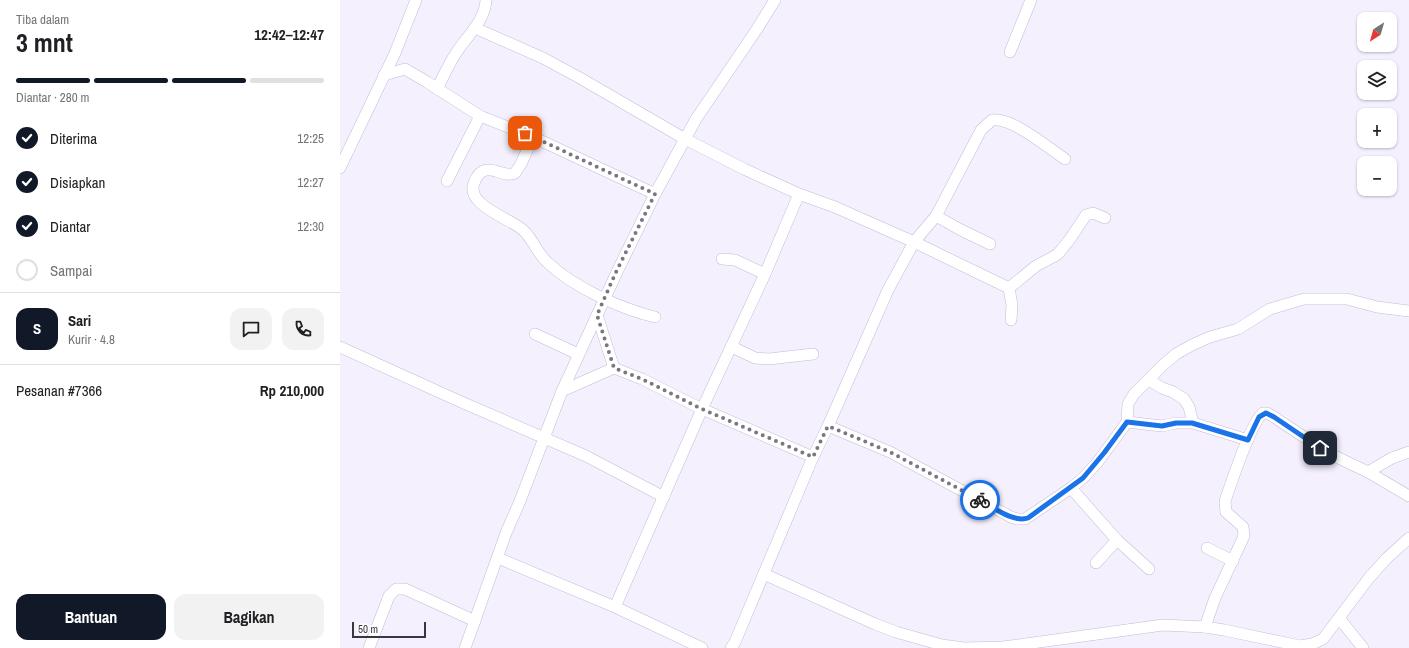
<!DOCTYPE html>
<html lang="id">
<meta charset="utf-8">
<style>
:root{--surface:#fff;--page:#f2f2f2;--text:#202124;--muted:#757577;--line:#e0e0e0;--accent:#111827}
body{margin:0;font-family:"Archivo Narrow",sans-serif;background:var(--page);color:var(--text);height:100vh;display:flex;flex-direction:column;font-size:15px;white-space:nowrap}
*{box-sizing:border-box;margin:0}
p{font-size:13px;color:var(--muted)}
.icon{flex:none;width:22px;height:22px;fill:none;stroke:currentColor;stroke-width:2;stroke-linecap:round;stroke-linejoin:round}
.map{position:relative;flex:1;overflow:hidden}
.panel{display:flex;flex-direction:column;background:var(--surface);width:340px}
.panel>*{flex:none}
.needle{width:26px;rotate:217deg}
.controls{position:absolute;left:1017px;top:12px;display:grid;gap:8px}
.controls a{display:grid;place-items:center;width:40px;height:40px;border-radius:8px;background:var(--surface);box-shadow:0 1px 3px #0004;font-size:20px}
.scale{position:absolute;left:12px;bottom:10px;width:74px;box-sizing:border-box;padding-left:4px;border:2px solid #3a363f;border-top:0;font-size:11px;line-height:14px;white-space:nowrap;color:#3a363f;-webkit-text-stroke:3px #fff;paint-order:stroke}
.pin{position:absolute;display:grid;place-items:center;width:34px;height:34px;color:#fff;margin:-17px;border-radius:8px;box-shadow:0 2px 6px #0006}
.courier{position:absolute;display:grid;place-items:center;width:40px;height:40px;margin:-20px;border:3px solid #1a73e8;border-radius:50%;background:#fff;color:#222;box-shadow:0 1px 5px #0007}
.head em{font-style:normal;font-weight:700}
.head div{display:flex;flex-direction:column-reverse}
.head{display:flex;align-items:center;justify-content:space-between;height:68px;padding:0 16px}
h1{font-size:26px;font-weight:700;line-height:30px}
.bar{display:grid;grid-template-columns:repeat(4,1fr);gap:6px 4px;align-content:center;height:48px;padding:0 16px}
.bar i{height:5px;border-radius:3px;background:var(--line)}
.bar .current{background:var(--accent)}
.bar p{grid-column:span 4}
.line{display:flex;align-items:center;gap:10px;padding:0 16px;border-top:1px solid var(--line)}
.line div{flex:1}
.round{display:grid;place-items:center;flex:none;width:42px;height:42px;border-radius:12px;background:var(--page)}
ol{padding:0 16px;list-style:none}
li{display:flex;align-items:center;gap:12px;height:44px}
li p{margin-inline-start:auto}
li .icon{padding:4px;border-radius:50%;background:var(--accent);color:#fff;stroke-width:4}
li:last-child{color:var(--muted)}
li i{width:22px;height:22px;border:2px solid var(--line);border-radius:50%}
.cta{display:flex;gap:8px;margin-top:auto;padding:8px 16px}
.cta a{flex:1;height:46px;border-radius:12px;background:var(--accent);color:#fff;font-size:16px;font-weight:700;line-height:46px;text-align:center}
.cta a+a{background:var(--page);color:var(--text)}
main{display:flex;flex:1;min-height:0}
.map>svg:first-child{display:block}
.lines{fill:none;stroke-linecap:round;stroke-linejoin:round}
.minor-casing{stroke:#c4bbd3;stroke-width:12}
.minor{stroke:#fff;stroke-width:11}
.done{stroke:#7b7782;stroke-width:4;stroke-dasharray:0 7.2}
.route{stroke:#1a73e8;stroke-width:5}
</style>
<main>
<section class="panel">
<div class="head"><div><h1>3 mnt</h1><p>Tiba dalam</p></div><em>12:42–12:47</em></div>
<div class="bar"><i class="current"></i><i class="current"></i><i class="current"></i><i></i><p>Diantar · 280 m</p></div>
<ol>
<li><svg class="icon" aria-label="check" viewBox="0 0 24 24"><path d="M5 12l5 5 9-10"/></svg>Diterima<p>12:25</p></li>
<li><svg class="icon" aria-label="check" viewBox="0 0 24 24"><path d="M5 12l5 5 9-10"/></svg>Disiapkan<p>12:27</p></li>
<li><svg class="icon" aria-label="check" viewBox="0 0 24 24"><path d="M5 12l5 5 9-10"/></svg>Diantar<p>12:30</p></li>
<li><i></i>Sampai</li>
</ol>
<div class="line" style="height:72px"><b class="round" style="background:var(--accent);color:#fff">S</b><div><b>Sari</b><p>Kurir · 4.8</p></div><a class="round"><svg class="icon" aria-label="chat" viewBox="0 0 24 24"><path d="M4 5h16v11H9l-5 4z"/></svg></a><a class="round"><svg class="icon" aria-label="phone" viewBox="0 0 24 24"><path d="M5 4h4l2 5-3 2q2 4 5 5l2-3 5 2v4C11 20 4 13 5 4z"/></svg></a></div>
<div class="line" style="height:52px"><div>Pesanan #7366</div><b>Rp 210,000</b></div>
<div class="cta"><a>Bantuan</a><a>Bagikan</a></div>
</section>
<div class="map">
<svg width="1069" height="648" viewBox="0 0 1069 648">
<rect width="100%" height="100%" fill="#f5f0fe"/>
<g class="lines">
<g class="minor-casing">
<g id="minor">
<polyline points="135,28 203,58 240,78 345,139 404,169 459,194 495,207 574,242 669,288 696,266 713,257 718,254 730,239 746,215 753,213 765,218"/>
<polyline points="670,52 691,0"/>
<polyline points="44,75 65,69 87,82 140,116 193,137 315,194"/>
<path d="M97 89C103 77 109 64 116 53 127 36 145 21 146 0"/>
<path d="M193 137 181 164 175 173C163 180 144 156 134 183 125 205 171 219 183 230 193 239 197 253 207 262 233 287 281 309 315 317"/>
<polyline points="0,168 55,53 76,0"/>
<polyline points="107,181 140,116"/>
<polyline points="596,216 621,230 650,244"/>
<polyline points="382,259 395,260 425,274"/>
<polyline points="669,288 672,305 671,320"/>
<polyline points="257,315 274,368 302,379 362,409 473,457"/>
<polyline points="195,334 238,354"/>
<polyline points="0,347 119,401 246,456 324,497"/>
<polyline points="392,347 415,358 429,359 473,354"/>
<polyline points="809,380 822,388 833,392 844,399 849,407 853,423"/>
<polyline points="222,391 274,368"/>
<polyline points="787,422 822,426 836,423 853,423 908,440"/>
<polyline points="488,426 550,452 671,517 677,519 685,519 731,488 743,478 757,463 782,429 787,422 788,404 794,394 823,365 836,354 852,345 870,337 898,329 930,309 964,299 1007,299 1037,307 1069,311"/>
<polyline points="1028,472 1052,458 1069,452"/>
<polyline points="731,488 777,540 809,569"/>
<polyline points="867,548 893,561"/>
<polyline points="158,558 275,607 362,648"/>
<polyline points="756,563 777,540"/>
<polyline points="424,574 535,624 556,632 602,645 624,648 663,647 823,625 865,627 884,630 960,646 972,644 983,639 1029,578 1047,558 1069,538"/>
<polyline points="275,607 362,409 425,274 459,194"/>
<polyline points="999,618 1023,648"/>
<path d="M865 627 875 598 904 536 903 527 886 512 885 501C891 484 911 422 923 413H927L934 417 988 453 1028 472 1069 496"/>
<polyline points="29,648 49,596 56,589 65,589 135,621"/>
<polyline points="125,648 166,533 180,501 222,391 277,272 315,194 356,119 417,29 435,0"/>
<path d="M391 648 395 642 473 457 488 426 548 290 574 242 596 216 641 130 652 120C672 117 707 147 725 159"/>
</g>
</g>
<use href="#minor" class="minor"/>
</g>
<g class="lines">
<polyline class="done" points="185,133 315,194 276,272 257,315 274,368 302,379 362,409 473,457 488,426 550,452 640,500"/>
<path class="route" d="M640 500C653 507 673 523 688 518L743 478 764 453 787 422 822 426 836 423H852L908 440 919 417 926 413 934 417 980 448"/>
</g>
</svg>
<div class="controls">
<a><svg class="needle" viewBox="-14 -14 28 28"><path d="M0-13l5 13h-10z" fill="#e53935"/><path d="M0 13l5-13h-10z" fill="#757577"/></svg></a>
<a><svg class="icon" aria-label="layers" viewBox="0 0 24 24"><path d="M12 4l9 5-9 5-9-5zM3 14l9 5 9-5"/></svg></a>
<a>+</a>
<a>−</a>
</div>
<div class="scale">50 m</div>
<div class="pin" style="left:185px;top:133px;background:#ea580c"><svg class="icon" aria-label="bag" viewBox="0 0 24 24"><path d="M5 8h14l-1 12H6zM9 8a3 3 0 0 1 6 0"/></svg></div>
<div class="pin" style="left:980px;top:448px;background:#1f2937"><svg class="icon" aria-label="home" viewBox="0 0 24 24"><path d="M3 11l9-7 9 7M6 9v11h12V9"/></svg></div>
<div class="courier" style="left:640px;top:500px"><svg class="icon" aria-label="bike" viewBox="0 0 24 24"><circle cx="6" cy="16" r="4"/><circle cx="18" cy="16" r="4"/><path d="M6 16l4-8h5l3 8M10 8l3 8H6M13 5h3"/></svg></div>
</div>
</main>
